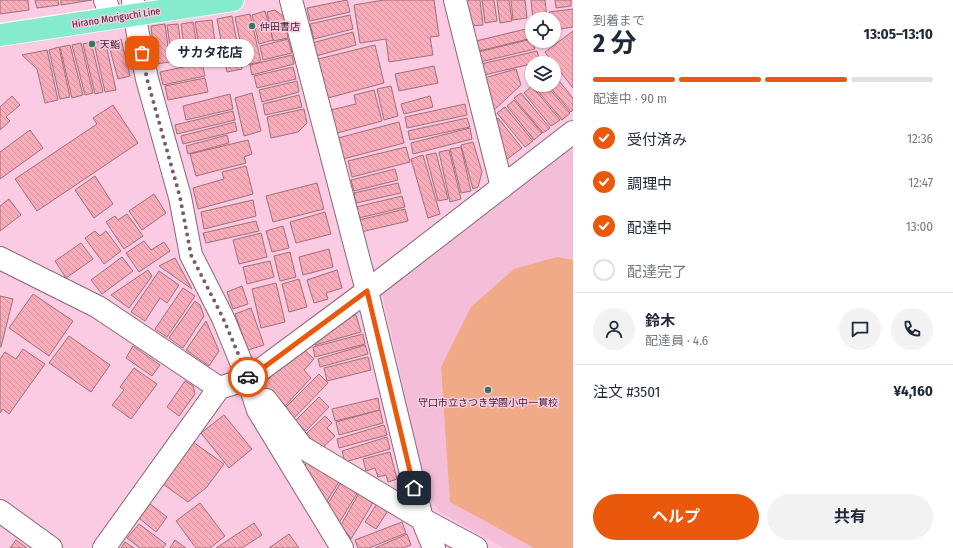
<!DOCTYPE html>
<html lang="ja">
<meta charset="utf-8">
<style>
:root{--surface:#fff;--page:#f2f2f3;--text:#1f2937;--muted:#747a83;--line:#e0e1e3;--accent:#ea580c}
body{margin:0;font-family:"Fira Sans Condensed","Noto Sans JP",sans-serif;background:var(--page);color:var(--text);height:100vh;display:flex;flex-direction:column;font-size:15px;white-space:nowrap}
*{box-sizing:border-box;margin:0}
p{font-size:13px;color:var(--muted)}
.icon{flex:none;width:22px;height:22px;fill:none;stroke:currentColor;stroke-width:2;stroke-linecap:round;stroke-linejoin:round}
.map{position:relative;flex:1;overflow:hidden}
.side{display:flex;flex-direction:column;background:var(--surface);width:380px}
.side>*{flex:none}
.tools{position:absolute;left:525px;top:12px;display:grid;gap:8px}
.tools a{display:grid;place-items:center;width:36px;height:36px;border-radius:50%;background:var(--surface);box-shadow:0 1px 3px #0004;font-size:20px}
.pin{position:absolute;display:grid;place-items:center;width:34px;height:34px;color:#fff;margin:-17px;border-radius:8px;box-shadow:0 2px 6px #0006}
.courier{position:absolute;display:grid;place-items:center;width:40px;height:40px;margin:-20px;border:3px solid #ea580c;border-radius:50%;background:#fff;color:#222;box-shadow:0 1px 5px #0007}
.bubble{position:absolute;height:28px;border-radius:14px;background:var(--surface);box-shadow:0 1px 3px #0004;font-size:13px;font-weight:700;line-height:28px;text-align:center}
.headline em{font-style:normal;font-weight:700}
.headline div{display:flex;flex-direction:column-reverse}
.headline{display:flex;align-items:center;justify-content:space-between;height:68px;padding:0 20px}
h1{font-size:26px;font-weight:700;line-height:30px}
.bar{display:grid;grid-template-columns:repeat(4,1fr);gap:6px 4px;align-content:center;height:48px;padding:0 20px}
.bar i{height:5px;border-radius:3px;background:var(--line)}
.bar .on{background:var(--accent)}
.bar p{grid-column:span 4}
.line{display:flex;align-items:center;gap:10px;padding:0 20px;border-top:1px solid var(--line)}
.line div{flex:1}
.round{display:grid;place-items:center;flex:none;width:42px;height:42px;border-radius:21px;background:var(--page)}
ol{padding:0 20px;list-style:none}
li{display:flex;align-items:center;gap:12px;height:44px}
li p{margin-inline-start:auto}
li .icon{padding:4px;border-radius:50%;background:var(--accent);color:#fff;stroke-width:4}
li:last-child{color:var(--muted)}
li i{width:22px;height:22px;border:2px solid var(--line);border-radius:50%}
.action{display:flex;gap:8px;margin-top:auto;padding:8px 20px}
.action a{flex:1;height:46px;border-radius:24px;background:var(--accent);color:#fff;font-size:16px;font-weight:700;line-height:46px;text-align:center}
.action a+a{background:var(--page);color:var(--text)}
main{display:flex;flex:1;min-height:0}
.map>svg:first-child{display:block}
.built{fill:#f4bed9}
.park{fill:#f0aa87}
.building{fill:url(#building-back-hatch);stroke:#9e7078}
.lines{fill:none;stroke-linecap:round;stroke-linejoin:round}
.minor-casing{stroke:#8d6579;stroke-width:24}
.major-casing{stroke:#fff;stroke-width:24}
.minor{stroke:#fff;stroke-width:22}
.major{stroke:#86ebcd;stroke-width:22}
.done{stroke:#775b68;stroke-width:4;stroke-dasharray:0 7.2}
.route{stroke:#ea580c;stroke-width:5}
.poi-dot{fill:#3a755f;stroke:#facbe2;stroke-width:1.5}
.labels{text-anchor:middle;stroke-width:3;stroke-linejoin:round;paint-order:stroke}
.street-label{font-size:10px;fill:#301f27;stroke:#facbe2}
.poi-label{font-size:10px;fill:#301f27;stroke:#facbe2;text-anchor:start}
</style>
<main>
<div class="map">
<svg width="573" height="548" viewBox="0 0 573 548">
<defs>
<pattern id="building-back-hatch" width="6" height="6" patternUnits="userSpaceOnUse"><rect width="6" height="6" fill="#f9adbb"/><path d="M-1 5l2 2M0 0l6 6M5-1l2 2" fill="none" stroke="#d694a1"/></pattern>
</defs>
<rect width="100%" height="100%" fill="#facbe2"/>
<polygon class="built" points="573,146 573,548 505,548 438,511 426,488 382,293"/>
<polygon class="park" points="557,257 573,260 573,548 534,548 450,502 441,367 471,307 514,269"/>
<g class="building">
<polygon points="0,0 28,0 29,10 0,14"/>
<polygon points="35,0 58,0 59,5 37,8"/>
<polygon points="61,0 92,0 61,5"/>
<polygon points="347,0 350,12 310,21 307,8"/>
<polygon points="384,0 434,0 439,36 430,37 433,55 389,62 386,39 360,43 354,5"/>
<polygon points="466,0 480,0 483,25 470,26"/>
<polygon points="482,0 494,0 497,21 485,23"/>
<polygon points="497,0 509,0 512,21 500,23"/>
<polygon points="511,0 525,0 527,18 513,20"/>
<polygon points="531,0 545,0 547,19 533,19"/>
<polygon points="555,0 571,0 571,6 556,8"/>
<polygon points="573,9 573,27 554,30 554,19 550,19 549,12"/>
<polygon points="275,10 284,17 288,38 273,41 267,12"/>
<polygon points="265,11 273,40 259,44 252,15"/>
<polygon points="250,14 261,62 245,65 235,17"/>
<polygon points="350,15 353,29 314,39 310,24"/>
<polygon points="232,16 242,69 227,72 217,19"/>
<polygon points="212,20 217,56 201,58 195,22"/>
<polygon points="193,22 199,58 186,60 181,24"/>
<polygon points="165,24 170,62 155,64 151,26"/>
<polygon points="178,24 183,60 172,62 167,25"/>
<polygon points="530,28 532,38 479,51 476,41"/>
<polygon points="573,31 573,88 545,52"/>
<polygon points="353,32 356,45 316,56 312,43"/>
<polygon points="121,39 130,76 118,79 108,42"/>
<polygon points="288,39 292,53 263,60 260,46"/>
<polygon points="532,39 535,49 480,62 478,52"/>
<polygon points="105,40 116,90 105,92 94,43"/>
<polygon points="91,42 103,92 95,94 83,44"/>
<polygon points="81,43 93,93 85,95 72,45"/>
<polygon points="70,45 83,95 72,98 60,47"/>
<polygon points="375,45 384,83 328,98 318,59"/>
<polygon points="59,47 70,97 60,99 49,50"/>
<polygon points="47,50 58,100 45,103 37,69 22,55"/>
<polygon points="537,51 540,62 484,75 481,64"/>
<polygon points="292,55 294,64 252,75 250,65"/>
<polygon points="202,63 205,76 163,85 160,72"/>
<polygon points="434,66 438,83 399,91 395,74"/>
<polygon points="293,67 296,79 257,88 254,76"/>
<polygon points="516,69 521,85 493,111 484,78"/>
<polygon points="554,75 573,98 573,110 571,112 548,85 554,85"/>
<polygon points="205,78 208,92 168,100 165,86"/>
<polygon points="297,81 299,92 262,102 259,90"/>
<polygon points="533,85 546,85 570,113 562,120"/>
<polygon points="391,86 398,116 384,120 377,89"/>
<polygon points="532,86 560,120 551,126 524,93"/>
<polygon points="374,90 382,121 337,133 331,110 356,104 354,95"/>
<polygon points="252,93 261,131 244,136 235,98"/>
<polygon points="521,93 550,128 543,133 514,98"/>
<polygon points="230,94 233,109 186,120 183,106"/>
<polygon points="299,95 302,107 265,115 263,104"/>
<polygon points="12,96 20,105 6,117 10,121 0,130 0,107"/>
<polygon points="430,96 433,107 404,114 401,104"/>
<polygon points="514,100 542,133 534,140 507,106"/>
<polygon points="465,104 467,115 407,128 405,117"/>
<polygon points="113,105 138,143 37,211 15,179 97,124 93,118"/>
<polygon points="505,107 533,141 525,147 497,113"/>
<polygon points="304,109 307,123 298,132 271,138 267,117"/>
<polygon points="233,111 235,120 177,134 175,125"/>
<polygon points="467,118 470,127 410,140 408,131"/>
<polygon points="498,118 522,148 506,160 493,123"/>
<polygon points="235,122 237,131 183,144 181,136"/>
<polygon points="399,122 404,143 343,159 338,138"/>
<polygon points="470,128 472,139 413,154 411,143"/>
<polygon points="30,130 43,148 0,179 0,152"/>
<polygon points="227,135 229,143 188,154 186,146"/>
<polygon points="248,140 252,154 244,157 246,163 196,176 190,154"/>
<polygon points="473,142 482,172 478,187 473,189 461,145"/>
<polygon points="406,147 410,162 352,177 348,161"/>
<polygon points="461,147 471,191 461,193 450,149"/>
<polygon points="449,150 461,199 450,202 439,152"/>
<polygon points="436,153 448,199 438,201 426,155"/>
<polygon points="423,155 440,214 428,218 411,159"/>
<polygon points="246,166 253,194 198,209 193,188 224,179 222,172"/>
<polygon points="395,169 398,180 354,191 351,180"/>
<polygon points="95,176 113,204 94,218 75,190"/>
<polygon points="317,183 324,209 273,222 266,196"/>
<polygon points="398,183 401,193 356,203 354,193"/>
<polygon points="154,194 166,213 142,230 129,211"/>
<polygon points="402,196 405,207 359,218 356,207"/>
<polygon points="9,199 21,215 0,231 0,206"/>
<polygon points="253,200 256,216 204,229 201,212"/>
<polygon points="405,209 408,221 361,232 359,220"/>
<polygon points="325,212 331,234 296,243 290,222"/>
<polygon points="127,214 143,236 124,249 106,222 115,216 118,220"/>
<polygon points="256,221 259,231 206,243 203,233"/>
<polygon points="283,226 289,248 272,252 266,231"/>
<polygon points="95,231 100,236 106,231 121,251 104,264 85,238"/>
<polygon points="261,233 267,257 239,264 233,240"/>
<polygon points="144,241 151,250 164,242 170,251 139,272 126,253"/>
<polygon points="81,243 93,259 66,278 55,261"/>
<polygon points="329,249 333,267 303,275 299,257"/>
<polygon points="290,252 296,277 280,281 274,256"/>
<polygon points="122,257 133,271 102,294 91,280"/>
<polygon points="175,258 192,289 159,266"/>
<polygon points="270,261 274,277 247,284 243,267"/>
<polygon points="148,270 152,276 129,308 111,295"/>
<polygon points="337,270 342,288 326,293 328,299 314,303 307,280"/>
<polygon points="159,271 179,285 167,303 160,298 145,321 131,312"/>
<polygon points="299,279 307,307 289,312 282,284"/>
<polygon points="276,283 285,322 261,328 252,289"/>
<polygon points="242,286 248,304 233,309 227,292"/>
<polygon points="183,288 195,296 167,337 155,329"/>
<polygon points="33,294 73,321 49,356 9,328"/>
<polygon points="0,296 13,299 1,347 0,347"/>
<polygon points="195,301 200,305 204,316 183,348 169,338"/>
<polygon points="251,308 264,345 248,350 235,314"/>
<polygon points="356,315 361,332 315,345 313,336 329,322"/>
<polygon points="206,321 219,351 209,366 186,350"/>
<polygon points="363,334 365,344 315,357 313,347"/>
<polygon points="69,336 110,365 91,392 49,363"/>
<polygon points="365,345 368,354 320,367 318,359"/>
<polygon points="133,346 160,365 152,376 126,358"/>
<polygon points="300,346 314,359 304,370 311,378 283,408 261,387"/>
<polygon points="23,349 45,364 9,414 3,409 0,413 0,359 5,352 16,359"/>
<polygon points="368,357 371,370 327,381 324,368"/>
<polygon points="134,368 157,384 131,419 112,405 124,390 120,387"/>
<polygon points="319,374 328,383 293,419 284,409"/>
<polygon points="185,381 193,386 195,394 179,416 167,407"/>
<polygon points="319,397 329,407 306,431 295,421"/>
<polygon points="378,398 380,410 335,421 332,409"/>
<polygon points="380,410 383,423 339,435 336,422"/>
<polygon points="224,415 252,449 229,468 201,433"/>
<polygon points="325,416 332,423 327,428 335,436 321,449 306,434"/>
<polygon points="384,425 387,435 339,448 337,439"/>
<polygon points="387,437 390,449 345,462 342,451"/>
<polygon points="193,442 224,464 206,488 188,502 163,484"/>
<polygon points="390,452 397,479 388,482 386,475 378,477 375,468 366,471 363,459"/>
<polygon points="308,461 339,482 325,504 303,468"/>
<polygon points="341,482 358,492 339,523 327,505"/>
<polygon points="359,493 374,501 351,539 341,525"/>
<polygon points="378,502 389,509 376,529 365,522"/>
<polygon points="200,503 225,536 210,548 196,548 176,521"/>
<polygon points="150,504 167,517 156,532 139,518"/>
<polygon points="402,522 406,533 369,548 358,548 355,540"/>
<polygon points="254,523 262,535 242,548 216,548"/>
<polygon points="139,524 166,544 163,548 140,548 127,538"/>
<polygon points="289,534 299,548 269,548"/>
<polygon points="407,534 411,545 403,548 375,548"/>
<polygon points="16,540 27,548 10,548"/>
<polygon points="175,540 186,548 170,548"/>
<polygon points="125,542 134,548 121,548"/>
</g>
<g class="lines">
<g class="minor-casing">
<g id="minor">
<polyline points="105,0 112,18"/>
<polyline points="133,0 134,14 147,79 180,197 191,255 223,318 248,379 258,410 342,548"/>
<polyline points="291,0 367,291 422,519 434,548"/>
<polyline points="455,0 502,187"/>
<polyline points="0,258 98,307 219,388"/>
<polyline points="266,400 302,447 422,519 476,548"/>
<polyline points="0,511 51,548"/>
<polyline points="104,548 219,388 248,379 367,291 573,132"/>
</g>
</g>
<g class="major-casing">
<polyline id="major" points="0,35 233,0"/>
</g>
<use href="#minor" class="minor"/>
<use href="#major" class="major"/>
</g>
<g class="lines">
<polyline class="done" points="142,53 147,79 180,197 191,255 223,318 248,377"/>
<polyline class="route" points="248,377 248,379 367,291 414,488"/>
</g>
<g class="poi-dot">
<circle cx="252" cy="26" r="4"/>
<circle cx="92" cy="44" r="4"/>
<circle cx="488" cy="390" r="4"/>
</g>
<g class="labels">
<g class="street-label">
<text transform="translate(116 17) rotate(-9)" y="4">Hirano Moriguchi Line</text>
</g>
<g class="poi-label">
<text x="260" y="30">仲田書店</text>
<text x="100" y="48">天鮨</text>
<text x="488" y="406" text-anchor="middle">守口市立さつき学園小中一貫校</text>
</g>
</g>
</svg>
<div class="tools">
<a><svg class="icon" aria-label="locate" viewBox="0 0 24 24"><circle cx="12" cy="12" r="6"/><path d="M12 2v4M12 18v4M2 12h4M18 12h4"/></svg></a>
<a><svg class="icon" aria-label="layers" viewBox="0 0 24 24"><path d="M12 4l9 5-9 5-9-5zM3 14l9 5 9-5"/></svg></a>
</div>
<div class="pin" style="left:142px;top:53px;background:#ea580c"><svg class="icon" aria-label="bag" viewBox="0 0 24 24"><path d="M5 8h14l-1 12H6zM9 8a3 3 0 0 1 6 0"/></svg></div>
<div class="pin" style="left:414px;top:488px;background:#1f2937"><svg class="icon" aria-label="home" viewBox="0 0 24 24"><path d="M3 11l9-7 9 7M6 9v11h12V9"/></svg></div>
<div class="courier" style="left:248px;top:377px"><svg class="icon" aria-label="car" viewBox="0 0 24 24"><path d="M5 17H2v-5l4-1 3-4h7l3 4 3 1v5h-3M9 17h6M6 11h13"/><circle cx="7" cy="17" r="2"/><circle cx="17" cy="17" r="2"/></svg></div>
<div class="bubble" style="left:166px;top:39px;width:88px">サカタ花店</div>
</div>
<section class="side">
<div class="headline"><div><h1>2 分</h1><p>到着まで</p></div><em>13:05–13:10</em></div>
<div class="bar"><i class="on"></i><i class="on"></i><i class="on"></i><i></i><p>配達中 · 90 m</p></div>
<ol>
<li><svg class="icon" aria-label="check" viewBox="0 0 24 24"><path d="M5 12l5 5 9-10"/></svg>受付済み<p>12:36</p></li>
<li><svg class="icon" aria-label="check" viewBox="0 0 24 24"><path d="M5 12l5 5 9-10"/></svg>調理中<p>12:47</p></li>
<li><svg class="icon" aria-label="check" viewBox="0 0 24 24"><path d="M5 12l5 5 9-10"/></svg>配達中<p>13:00</p></li>
<li><i></i>配達完了</li>
</ol>
<div class="line" style="height:72px"><a class="round"><svg class="icon" aria-label="person" viewBox="0 0 24 24"><circle cx="12" cy="8" r="4"/><path d="M4 21q1-7 8-7t8 7"/></svg></a><div><b>鈴木</b><p>配達員 · 4.6</p></div><a class="round"><svg class="icon" aria-label="chat" viewBox="0 0 24 24"><path d="M4 5h16v11H9l-5 4z"/></svg></a><a class="round"><svg class="icon" aria-label="phone" viewBox="0 0 24 24"><path d="M5 4h4l2 5-3 2q2 4 5 5l2-3 5 2v4C11 20 4 13 5 4z"/></svg></a></div>
<div class="line" style="height:52px"><div>注文 #3501</div><b>¥4,160</b></div>
<div class="action"><a>ヘルプ</a><a>共有</a></div>
</section>
</main>
